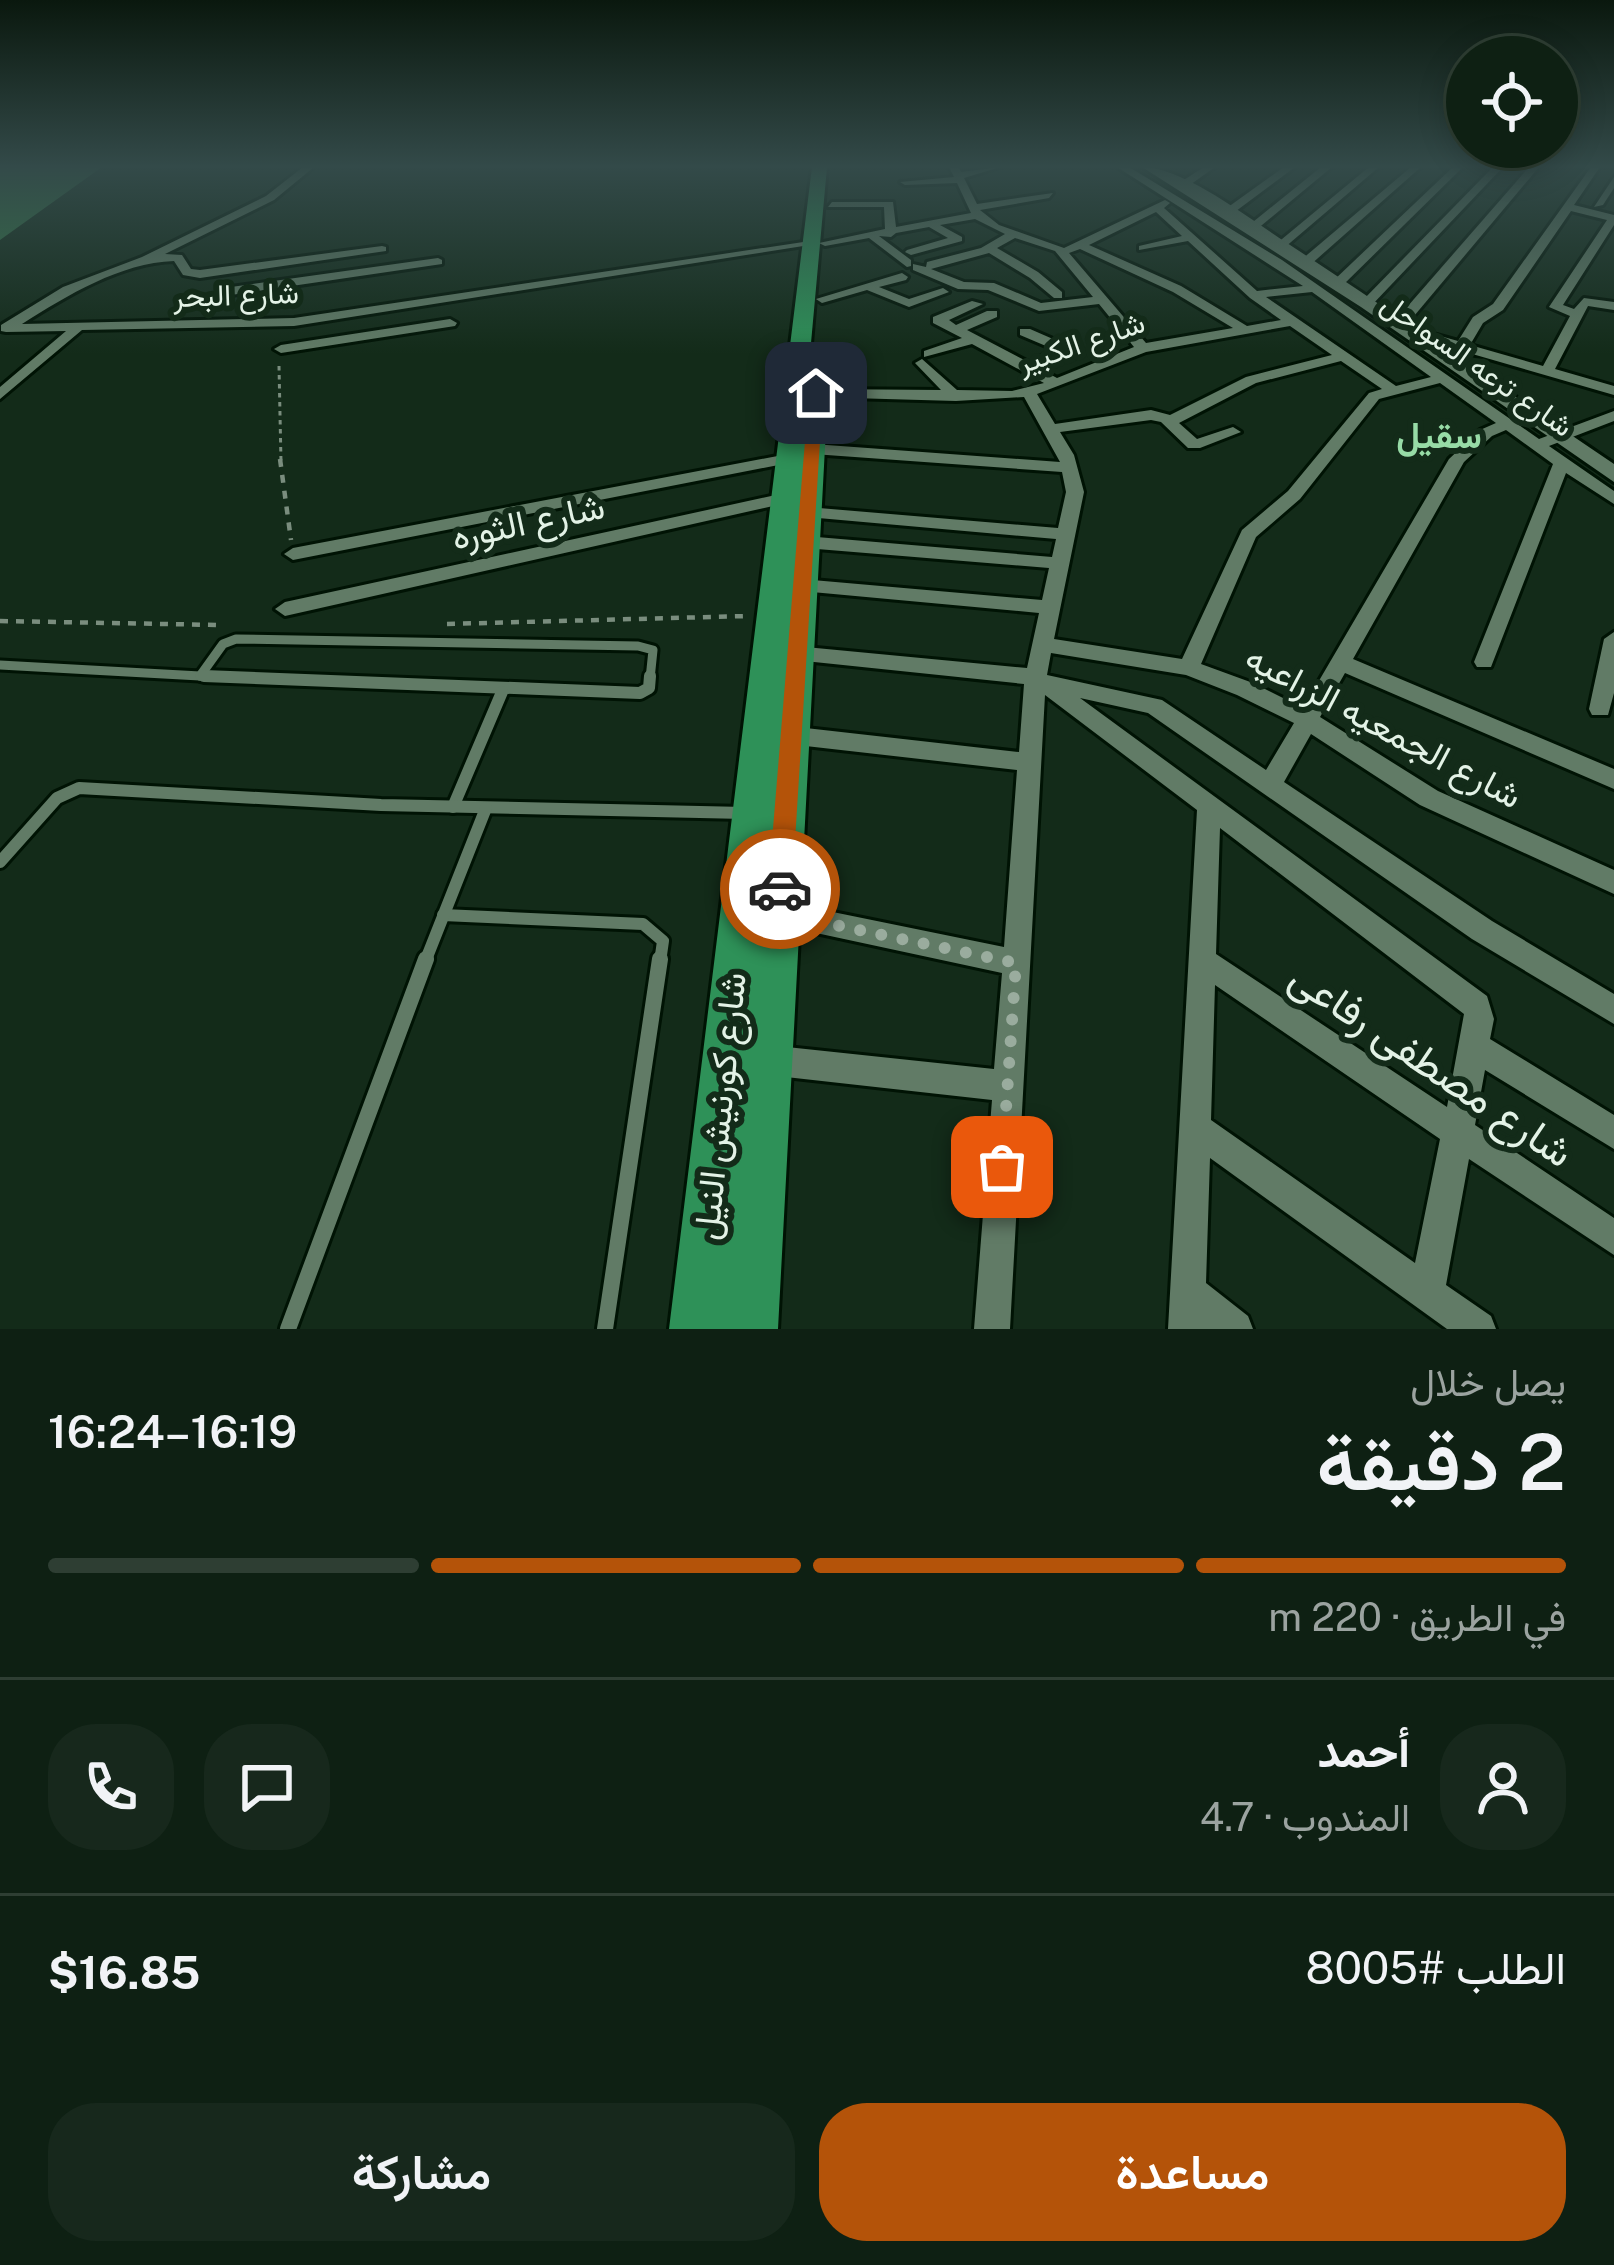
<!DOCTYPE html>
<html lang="ar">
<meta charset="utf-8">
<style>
:root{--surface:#0e2013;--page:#17281c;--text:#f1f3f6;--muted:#9ba3a0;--line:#2e3e33;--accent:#b45309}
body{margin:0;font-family:"Public Sans",Vazirmatn,sans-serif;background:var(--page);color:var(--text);direction:rtl;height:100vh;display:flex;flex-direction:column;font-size:45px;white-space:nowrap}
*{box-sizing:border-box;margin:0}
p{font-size:39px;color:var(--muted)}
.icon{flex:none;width:66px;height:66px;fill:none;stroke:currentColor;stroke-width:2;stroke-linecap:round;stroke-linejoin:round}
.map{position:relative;height:1329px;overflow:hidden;direction:ltr}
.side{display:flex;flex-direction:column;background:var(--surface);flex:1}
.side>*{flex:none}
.fabs{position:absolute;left:1446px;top:36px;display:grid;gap:24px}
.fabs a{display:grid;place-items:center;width:132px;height:132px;border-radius:50%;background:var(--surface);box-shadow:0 6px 30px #0003,0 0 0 3px var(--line);font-size:60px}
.pin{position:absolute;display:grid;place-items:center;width:102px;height:102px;color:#fff;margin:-51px;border-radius:24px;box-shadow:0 6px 18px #0006}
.courier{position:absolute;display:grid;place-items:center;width:120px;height:120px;margin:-60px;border:9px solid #b45309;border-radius:50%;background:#fff;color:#222;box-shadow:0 3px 15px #0007}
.head em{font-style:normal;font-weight:600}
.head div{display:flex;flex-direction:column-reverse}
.head{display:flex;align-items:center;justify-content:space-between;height:204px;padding:0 48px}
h1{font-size:78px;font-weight:600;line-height:90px}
.bar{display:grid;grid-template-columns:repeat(4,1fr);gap:18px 12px;align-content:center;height:144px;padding:0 48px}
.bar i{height:15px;border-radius:9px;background:var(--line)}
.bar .selected{background:var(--accent)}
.bar p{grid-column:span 4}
.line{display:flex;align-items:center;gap:30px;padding:0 48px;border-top:3px solid var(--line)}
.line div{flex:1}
.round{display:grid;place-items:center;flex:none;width:126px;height:126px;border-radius:48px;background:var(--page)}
.button{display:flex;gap:24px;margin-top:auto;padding:24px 48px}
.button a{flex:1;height:138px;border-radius:48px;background:var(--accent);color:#fff;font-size:48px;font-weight:600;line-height:138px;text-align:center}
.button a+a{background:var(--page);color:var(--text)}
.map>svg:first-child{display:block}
.water{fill:#37794a}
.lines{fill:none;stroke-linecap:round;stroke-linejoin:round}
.service-far2-casing{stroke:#001304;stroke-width:15}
.service-far1-casing{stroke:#001304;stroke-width:18}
.service-casing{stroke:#001304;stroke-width:22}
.minor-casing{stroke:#001304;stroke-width:6}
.secondary-casing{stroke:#001304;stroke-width:6}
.primary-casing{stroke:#001304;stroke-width:6}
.path-far1{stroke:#7a8d7e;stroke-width:3;stroke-dasharray:4.5 4.5;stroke-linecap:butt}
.path{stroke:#7a8d7e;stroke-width:4.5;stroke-dasharray:8 8;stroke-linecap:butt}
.service-far2{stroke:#617b66;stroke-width:9}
.service-far1{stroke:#617b66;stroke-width:12}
.service{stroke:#617b66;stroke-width:16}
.minor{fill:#617b66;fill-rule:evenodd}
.secondary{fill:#617b66;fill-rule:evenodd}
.primary{fill:#2e9158;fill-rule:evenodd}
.route{fill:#b45309}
.done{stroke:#9aac9e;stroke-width:12;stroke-dasharray:0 21.6}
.labels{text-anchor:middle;stroke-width:12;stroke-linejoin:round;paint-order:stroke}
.far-street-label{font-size:30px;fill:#e3f2e6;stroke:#132b19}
.far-quarter-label{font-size:36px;font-weight:bold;fill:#97dba6;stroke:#132b19}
.street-label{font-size:36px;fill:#e3f2e6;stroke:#132b19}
.near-street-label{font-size:42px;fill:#e3f2e6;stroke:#132b19}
</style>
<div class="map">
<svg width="1614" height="1329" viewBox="0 0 1614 1329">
<rect width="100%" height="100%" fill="#132b19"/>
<polygon class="water" points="0,167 102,167 0,240"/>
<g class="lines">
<g class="service-far2-casing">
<g id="service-far2">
<polyline points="0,665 200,676"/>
<polyline points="200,676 259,679"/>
<polyline points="200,676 223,644 236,639 638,646 653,650 650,679"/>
</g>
</g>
<g class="service-far1-casing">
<g id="service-far1">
<polyline points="204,676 640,693 649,688 650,676"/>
<polyline points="453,807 502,692"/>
<polyline points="0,862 57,798 79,788 381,805 745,813"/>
<polyline points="443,915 643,924 663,941 660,962"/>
<polyline points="425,962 486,808"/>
</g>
</g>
<g class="service-casing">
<g id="service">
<polyline points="288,1329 426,959"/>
<polyline points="605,1329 660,959"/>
</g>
</g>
<g class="minor-casing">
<g id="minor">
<path d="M303 167H314L274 200 165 254 182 255 191 269 200 270 382 246 386 247V251L200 278 183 275 174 261C120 263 68 295 22 324L294 318 810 241 816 244 294 326 82 330 0 399V387L66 331 6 332 1 331V325L63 287 142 257 266 196Z"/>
<path d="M949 167H959L961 172 1000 167 964 178 977 204 1053 193 1049 198 980 210 999 225 1064 248 1165 200 1170 203 1164 208 1257 291 1303 286 1117 167H1129L1282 260 1539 439 1614 411V421L1549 446 1614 491V504L1566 473 1491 667H1477L1474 662 1553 464 1506 430 1492 436 1464 462 1353 659 1614 769V789L1345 673 1320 717 1438 791 1614 870V894L1420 805 1311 734 1284 782 1492 921 1614 994V1024L1472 939 1148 713 1080 698 1487 996 1494 1019 1490 1039 1614 1115V1149L1485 1070 1475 1125 1614 1218V1255L1469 1159 1446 1285 1491 1316 1496 1329H1447L1210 1158 1206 1283 1248 1316 1253 1329H1168L1197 810 1045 695 1010 1329H974L992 1100 768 1075 757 1071 753 1060 757 1049 768 1045 994 1069 1002 973 779 925 770 922 766 913 770 904 779 901 1004 947 1017 770 788 744 780 741 777 735 780 729 788 726 1019 752 1024 684 795 660 785 653 795 646 1027 668 1039 613 801 591 791 585 801 579 1042 600 1049 568 805 548 796 542 805 536 1052 557 1056 539 807 517 798 512 807 507 1058 528 1066 492 1062 472 813 454 805 449 813 444 1060 462 1024 397 956 401 816 397 809 393 816 389 941 390 915 363 922 359 957 390 1012 391 1044 383 972 344 924 357V351L962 338 933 323V317L972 301 983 304 949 320 956 325 987 311H997V317L967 330 1030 363 1053 349 1020 335V329H1030L1069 346V352L1040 369 1057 378 1134 347 1099 304 1039 311 988 290 958 289 913 270V264L926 267 927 262 981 248 1005 234 975 219 940 225 962 237V241L911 255 905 252 907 250 948 238 929 227 896 233 891 237 879 236 911 260V266L907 267 869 238 825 246 819 243 885 229 884 207H828L832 202H893L896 227 971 213 957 183 905 185 900 182 954 177ZM1156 212 1182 236 1139 246V250L1188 241 1250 298 1281 320 1247 326 1181 286 1089 245ZM1015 238 1055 251 1093 297 1041 303 994 283 964 282 931 269 989 253 1030 278 1054 298H1062V292L1038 272 997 248ZM1080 249 1173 292 1233 328 1146 343 1069 253ZM1312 292 1431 377 1396 386 1266 297ZM1290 326 1332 355 1246 377 1170 415 1151 410 1055 424 1037 394 1146 352ZM1341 361 1382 389 1369 393 1288 491 1242 530 1182 659 1054 639 1084 492 1074 455 1060 432 1151 420 1161 422 1188 448H1200L1241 432 1233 427 1197 439 1179 423 1256 383ZM1440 383 1496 423 1480 430 1449 459 1303 708 1253 683 1201 664 1256 537 1300 499 1379 399ZM1051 653 1186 675 1237 695 1294 723 1266 770 1162 700 1047 675ZM1220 828 1464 1014 1447 1107 1216 954ZM1215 985 1440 1139 1415 1263 1211 1120Z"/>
<polygon points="1204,167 1215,167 1187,187 1179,187 1179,183"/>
<polygon points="1284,167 1295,167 1232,214 1224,214 1224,210"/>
<polygon points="1321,167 1332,167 1256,230 1248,230 1248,226"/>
<polygon points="1369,167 1379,167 1284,248 1276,248 1276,244"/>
<polygon points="1411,167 1421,167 1309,266 1301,266 1301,260"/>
<polygon points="1453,167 1463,167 1341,287 1333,287 1333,281"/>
<polygon points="1493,167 1503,167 1371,306 1363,306 1363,300"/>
<polygon points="1529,167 1539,167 1404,328 1394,328 1394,322"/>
<path d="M1591 167H1600L1574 205 1614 215V225L1563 305 1574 309 1584 298 1614 302V310L1588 306 1555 369 1614 386V395L1403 334 1401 331 1408 327 1458 341 1473 317 1493 304ZM1571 211 1607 220 1549 307 1570 316 1543 366 1470 345 1483 323 1503 310Z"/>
<polygon points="1614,177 1614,188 1603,205 1594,207"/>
<polygon points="438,258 442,260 442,264 231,295 225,291 231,287"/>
<polygon points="902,273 908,277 906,280 879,287 909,299 943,288 949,292 909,307 867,290 822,303 816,299"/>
<polygon points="450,319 457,323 455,326 281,353 274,349 281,345"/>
<polygon points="788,454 794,456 794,462 293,560 284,554 293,548"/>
<polygon points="785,493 794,498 791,502 285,616 275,609 285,602"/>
<polygon points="1614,632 1614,693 1608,715 1592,715 1589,709 1604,639"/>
</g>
</g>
<g class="secondary-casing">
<path id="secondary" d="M1142 167C1184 167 1251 220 1287 243 1397 315 1505 390 1614 464V482L1361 307Z"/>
</g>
<g class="primary-casing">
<polygon id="primary" points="812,167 827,167 807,387 816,384 828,391 778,1329 669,1329"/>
</g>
<polyline class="path-far1" points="279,366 281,462"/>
<g class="path">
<polyline points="280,459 291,540"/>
<polyline points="0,621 220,625"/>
<polyline points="447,624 748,616"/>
</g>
<use href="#service-far2" class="service-far2"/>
<use href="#service-far1" class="service-far1"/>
<use href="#service" class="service"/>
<use href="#minor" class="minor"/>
<use href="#secondary" class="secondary"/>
<use href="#primary" class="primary"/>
</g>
<linearGradient id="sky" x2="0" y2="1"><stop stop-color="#0a180e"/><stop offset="0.47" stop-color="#334a49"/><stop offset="1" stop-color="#334a49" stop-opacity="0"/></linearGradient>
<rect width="1614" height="354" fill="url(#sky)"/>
<polygon class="route" points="816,389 823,393 792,889 780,900 768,889 809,393"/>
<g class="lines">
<polyline class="done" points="780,889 778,913 1016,963 1002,1167"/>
</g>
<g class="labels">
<g class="far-street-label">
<text transform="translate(236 295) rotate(-2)" y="10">شارع البحر</text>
<text transform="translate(1081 343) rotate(-19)" y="10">شارع الكبير</text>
<text transform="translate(1477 365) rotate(35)" y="10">شارع ترعه السواحل</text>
</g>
<g class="far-quarter-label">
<text x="1439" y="448">سقيل</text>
</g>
<g class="street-label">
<text transform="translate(528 521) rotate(-12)" y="13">شارع الثوره</text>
<text transform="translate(1384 726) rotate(28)" y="13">شارع الجمعيه الزراعيه</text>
<text transform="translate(719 1106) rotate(-84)" y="13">شارع كورنيش النيل</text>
</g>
<g class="near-street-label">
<text transform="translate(1432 1064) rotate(34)" y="15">شارع مصطفى رفاعى</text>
</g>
</g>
</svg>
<div class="fabs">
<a><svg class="icon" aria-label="locate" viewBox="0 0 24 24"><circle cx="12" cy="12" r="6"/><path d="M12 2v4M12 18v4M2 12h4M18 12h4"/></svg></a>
</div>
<div class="pin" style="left:1002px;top:1167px;background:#ea580c"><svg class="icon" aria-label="bag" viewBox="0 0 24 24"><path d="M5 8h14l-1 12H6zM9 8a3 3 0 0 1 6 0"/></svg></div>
<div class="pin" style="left:816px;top:393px;background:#1f2937"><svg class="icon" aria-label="home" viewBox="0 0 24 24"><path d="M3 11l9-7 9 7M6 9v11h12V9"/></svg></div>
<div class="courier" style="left:780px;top:889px"><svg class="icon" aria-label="car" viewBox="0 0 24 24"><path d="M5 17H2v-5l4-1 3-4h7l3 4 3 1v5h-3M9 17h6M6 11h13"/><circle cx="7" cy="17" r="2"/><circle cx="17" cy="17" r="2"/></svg></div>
</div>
<section class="side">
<div class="head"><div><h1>2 دقيقة</h1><p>يصل خلال</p></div><em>16:19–16:24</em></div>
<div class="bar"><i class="selected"></i><i class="selected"></i><i class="selected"></i><i></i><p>في الطريق · 220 m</p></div>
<div class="line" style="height:216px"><a class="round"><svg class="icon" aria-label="person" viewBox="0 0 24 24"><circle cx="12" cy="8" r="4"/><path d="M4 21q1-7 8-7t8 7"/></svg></a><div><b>أحمد</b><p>المندوب · 4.7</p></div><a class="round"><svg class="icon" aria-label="chat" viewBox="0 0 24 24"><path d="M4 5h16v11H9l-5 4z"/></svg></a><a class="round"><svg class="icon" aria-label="phone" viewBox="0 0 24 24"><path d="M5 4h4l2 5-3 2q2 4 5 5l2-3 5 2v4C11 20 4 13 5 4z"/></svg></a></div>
<div class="line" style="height:156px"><div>الطلب #8005</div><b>$16.85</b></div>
<div class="button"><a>مساعدة</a><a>مشاركة</a></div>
</section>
